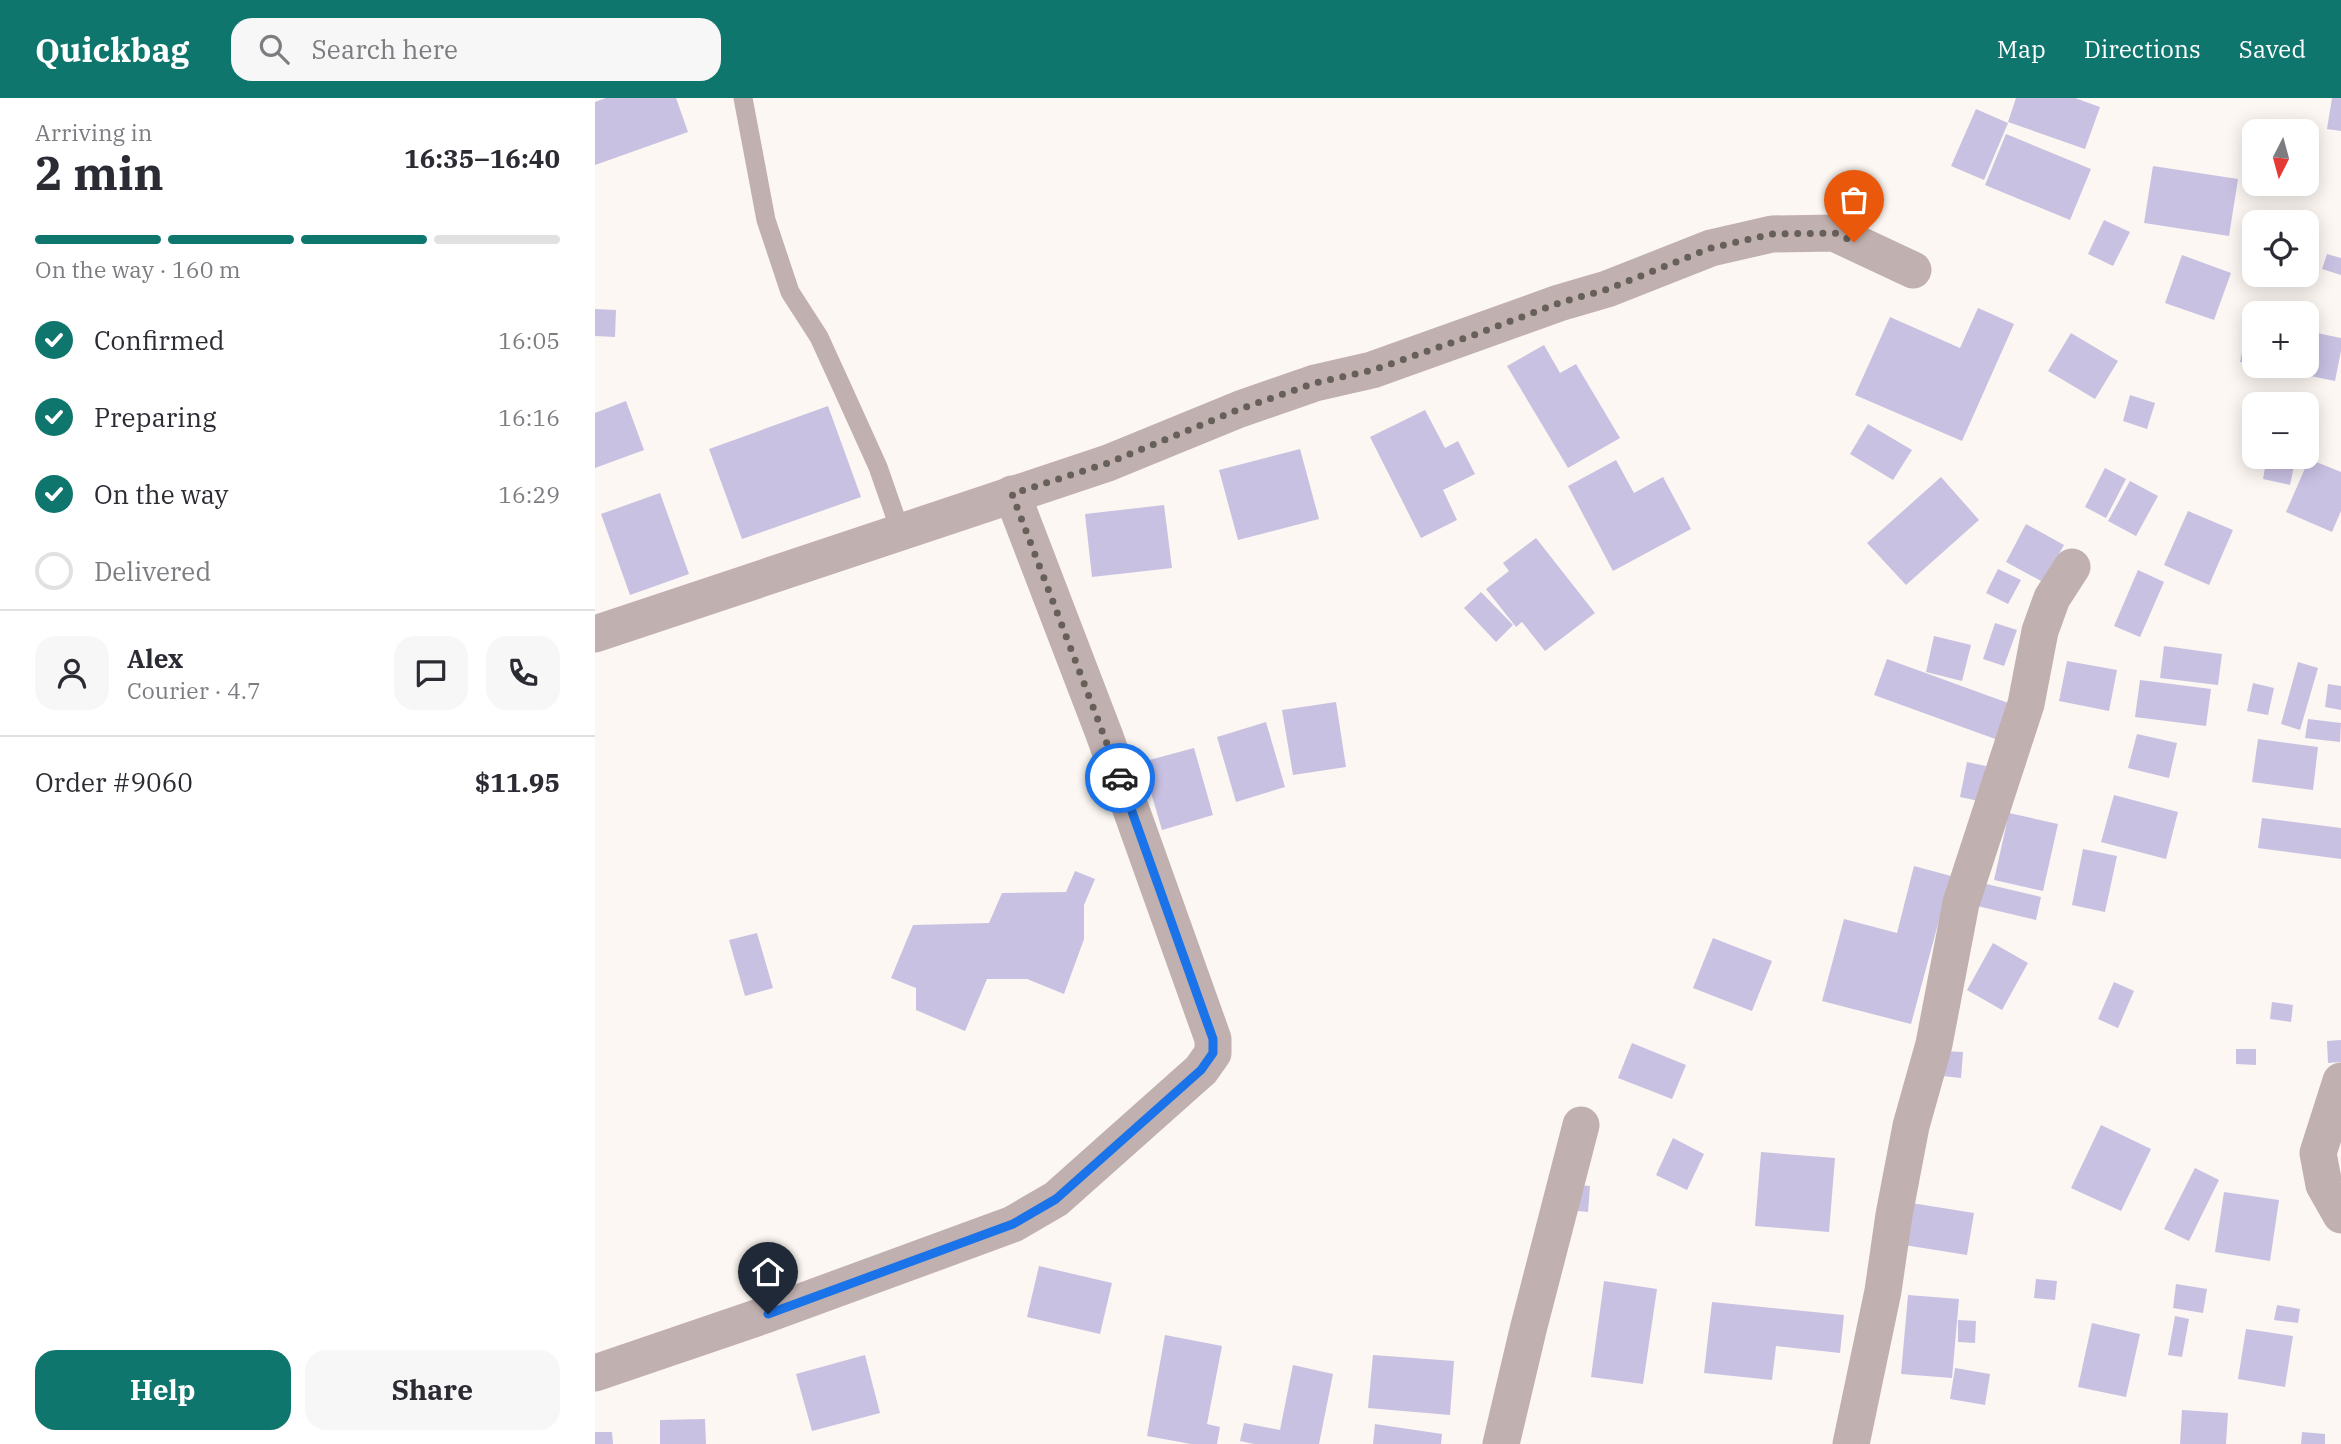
<!DOCTYPE html>
<meta charset="utf-8">
<style>
:root{--surface:#fff;--page:#f7f7f7;--text:#2b2b33;--muted:#7c7c81;--line:#e1e1e2;--accent:#0f766e}
body{margin:0;font-family:"IBM Plex Serif",serif;background:var(--page);color:var(--text);height:100vh;display:flex;flex-direction:column;font-size:26px;white-space:nowrap}
*{box-sizing:border-box;margin:0}
p{font-size:23px;color:var(--muted)}
.icon{flex:none;width:38px;height:38px;fill:none;stroke:currentColor;stroke-width:2;stroke-linecap:round;stroke-linejoin:round}
.map{position:relative;flex:1;overflow:hidden}
.side{display:flex;flex-direction:column;background:var(--surface);width:595px}
.side>*{flex:none}
.needle{width:46px;rotate:186deg}
.fabs{position:absolute;left:1647px;top:21px;display:grid;gap:14px}
.fabs a{display:grid;place-items:center;width:77px;height:77px;border-radius:14px;background:var(--surface);box-shadow:0 4px 18px #0003;font-size:35px}
.pin{position:absolute;display:grid;place-items:center;width:60px;height:60px;color:#fff;margin:-72px -30px;border-radius:50% 50% 50% 0;rotate:-45deg;box-shadow:0 0 7px #0007}
.pin .icon{rotate:45deg}
.courier{position:absolute;display:grid;place-items:center;width:70px;height:70px;margin:-35px;border:5px solid #1a73e8;border-radius:50%;background:#fff;color:#222;box-shadow:0 2px 9px #0007}
.headline em{font-style:normal;font-weight:700}
.headline div{display:flex;flex-direction:column-reverse}
.headline{display:flex;align-items:center;justify-content:space-between;height:119px;padding:0 35px}
h1{font-size:46px;font-weight:700;line-height:52px}
.bar{display:grid;grid-template-columns:repeat(4,1fr);gap:10px 7px;align-content:center;height:84px;padding:0 35px}
.bar i{height:9px;border-radius:5px;background:var(--line)}
.bar .current{background:var(--accent)}
.bar p{grid-column:span 4}
.line{display:flex;align-items:center;gap:18px;padding:0 35px;border-top:2px solid var(--line)}
.line div{flex:1}
.round{display:grid;place-items:center;flex:none;width:74px;height:74px;border-radius:21px;background:var(--page)}
ol{padding:0 35px;list-style:none}
li{display:flex;align-items:center;gap:21px;height:77px}
li p{margin-inline-start:auto}
li .icon{padding:7px;border-radius:50%;background:var(--accent);color:#fff;stroke-width:4}
li:last-child{color:var(--muted)}
li i{width:38px;height:38px;border:4px solid var(--line);border-radius:50%}
.cta{display:flex;gap:14px;margin-top:auto;padding:14px 35px}
.cta a{flex:1;height:80px;border-radius:21px;background:var(--accent);color:#fff;font-size:28px;font-weight:700;line-height:80px;text-align:center}
.cta a+a{background:var(--page);color:var(--text)}
header{display:flex;align-items:center;gap:42px;box-sizing:border-box;height:98px;padding:0 35px;background:var(--accent);color:#fff}
header strong{font-size:33px}
nav{display:flex;gap:38px;margin-inline-start:auto;font-size:24px}
.search{width:490px;height:63px;background:var(--page);display:flex;align-items:center;gap:18px;box-sizing:border-box;padding:0 24px;border-radius:21px;color:var(--muted);font-size:26px}
main{display:flex;flex:1;min-height:0}
.map>svg:first-child{display:block}
.building{fill:#c9c1e2}
.lines{fill:none;stroke-linecap:round;stroke-linejoin:round}
.lane{stroke:#c0b0af;stroke-width:19}
.street{stroke:#c0b0af;stroke-width:37}
.done{stroke:#666059;stroke-width:7;stroke-dasharray:0 12.6}
.route{stroke:#1a73e8;stroke-width:9}
</style>
<header>
<strong>Quickbag</strong>
<div class="search"><svg class="icon" aria-label="search" viewBox="0 0 24 24"><circle cx="10" cy="10" r="6"/><path d="M15 15l6 6"/></svg>Search here</div>
<nav><a>Map</a><a>Directions</a><a>Saved</a></nav>
</header>
<main>
<section class="side">
<div class="headline"><div><h1>2 min</h1><p>Arriving in</p></div><em>16:35–16:40</em></div>
<div class="bar"><i class="current"></i><i class="current"></i><i class="current"></i><i></i><p>On the way · 160 m</p></div>
<ol>
<li><svg class="icon" aria-label="check" viewBox="0 0 24 24"><path d="M5 12l5 5 9-10"/></svg>Confirmed<p>16:05</p></li>
<li><svg class="icon" aria-label="check" viewBox="0 0 24 24"><path d="M5 12l5 5 9-10"/></svg>Preparing<p>16:16</p></li>
<li><svg class="icon" aria-label="check" viewBox="0 0 24 24"><path d="M5 12l5 5 9-10"/></svg>On the way<p>16:29</p></li>
<li><i></i>Delivered</li>
</ol>
<div class="line" style="height:126px"><a class="round"><svg class="icon" aria-label="person" viewBox="0 0 24 24"><circle cx="12" cy="8" r="4"/><path d="M4 21q1-7 8-7t8 7"/></svg></a><div><b>Alex</b><p>Courier · 4.7</p></div><a class="round"><svg class="icon" aria-label="chat" viewBox="0 0 24 24"><path d="M4 5h16v11H9l-5 4z"/></svg></a><a class="round"><svg class="icon" aria-label="phone" viewBox="0 0 24 24"><path d="M5 4h4l2 5-3 2q2 4 5 5l2-3 5 2v4C11 20 4 13 5 4z"/></svg></a></div>
<div class="line" style="height:91px"><div>Order #9060</div><b>$11.95</b></div>
<div class="cta"><a>Help</a><a>Share</a></div>
</section>
<div class="map">
<svg width="1746" height="1346" viewBox="0 0 1746 1346">
<rect width="100%" height="100%" fill="#fcf7f2"/>
<g class="building">
<polygon points="11,0 81,0 93,34 0,67 0,4"/>
<polygon points="1421,0 1480,0 1505,9 1490,51 1413,24"/>
<polygon points="1737,0 1746,0 1746,33 1732,31"/>
<polygon points="1381,11 1413,25 1389,82 1356,68"/>
<polygon points="1411,36 1496,71 1475,122 1390,87"/>
<polygon points="1558,68 1643,81 1634,138 1549,125"/>
<polygon points="1509,122 1535,134 1518,168 1493,156"/>
<polygon points="1732,156 1746,160 1746,177 1727,171"/>
<polygon points="1587,157 1636,175 1619,222 1570,205"/>
<polygon points="1383,210 1419,226 1367,343 1260,297 1295,219 1365,250"/>
<polygon points="0,211 21,212 20,239 0,238"/>
<polygon points="1654,221 1659,222 1659,266 1645,264"/>
<polygon points="1712,233 1746,240 1746,253 1740,283 1671,269 1712,268"/>
<polygon points="1476,235 1523,263 1500,301 1453,273"/>
<polygon points="949,247 965,275 981,266 1025,340 973,370 912,268"/>
<polygon points="1535,297 1560,305 1552,331 1528,323"/>
<polygon points="31,303 49,352 0,370 0,315"/>
<polygon points="233,308 266,399 147,441 114,351"/>
<polygon points="830,312 850,350 863,343 880,376 848,392 862,422 826,440 775,339"/>
<polygon points="1273,326 1317,352 1298,382 1255,356"/>
<polygon points="705,351 724,421 643,442 624,372"/>
<polygon points="1672,359 1701,359 1695,387 1668,381"/>
<polygon points="1714,361 1746,374 1746,413 1737,434 1691,414"/>
<polygon points="1021,362 1039,395 1068,379 1096,431 1018,473 973,388"/>
<polygon points="1510,370 1531,381 1511,420 1490,409"/>
<polygon points="1346,379 1384,422 1311,487 1272,445"/>
<polygon points="1535,383 1563,398 1541,438 1513,423"/>
<polygon points="65,395 94,476 35,497 6,416"/>
<polygon points="569,407 577,470 497,479 490,416"/>
<polygon points="1593,413 1638,432 1614,487 1569,467"/>
<polygon points="1431,426 1469,447 1448,484 1411,464"/>
<polygon points="941,440 1000,515 950,553 927,524 921,529 891,491 914,473 908,465"/>
<polygon points="1403,471 1426,482 1413,506 1391,495"/>
<polygon points="1543,472 1569,484 1545,539 1519,528"/>
<polygon points="886,494 918,527 901,544 869,510"/>
<polygon points="1400,525 1422,532 1409,568 1388,561"/>
<polygon points="1339,538 1376,547 1367,583 1331,574"/>
<polygon points="1569,548 1627,556 1623,587 1565,580"/>
<polygon points="1292,561 1416,606 1403,642 1279,597"/>
<polygon points="1472,563 1522,572 1514,613 1464,603"/>
<polygon points="1703,564 1723,570 1705,632 1686,626"/>
<polygon points="1545,582 1616,591 1611,628 1540,619"/>
<polygon points="1658,585 1679,590 1673,617 1652,613"/>
<polygon points="1733,586 1746,588 1746,612 1730,609"/>
<polygon points="741,604 751,669 698,677 687,612"/>
<polygon points="1713,621 1746,625 1745,644 1710,640"/>
<polygon points="671,624 690,689 641,704 622,639"/>
<polygon points="1542,636 1582,645 1574,680 1533,670"/>
<polygon points="1663,641 1723,649 1718,692 1657,684"/>
<polygon points="599,650 618,717 567,732 547,664"/>
<polygon points="1372,664 1391,668 1384,703 1365,699"/>
<polygon points="1519,697 1583,714 1571,761 1506,744"/>
<polygon points="1414,715 1463,726 1448,793 1399,782"/>
<polygon points="1667,720 1746,730 1746,761 1663,750"/>
<polygon points="1488,751 1522,758 1510,814 1477,807"/>
<polygon points="1319,768 1356,778 1316,926 1227,903 1249,821 1302,835"/>
<polygon points="480,773 500,781 489,807 489,841 469,896 432,881 392,881 370,933 321,912 321,890 296,880 318,827 394,825 407,795 471,794"/>
<polygon points="1383,784 1446,799 1441,822 1378,807"/>
<polygon points="162,835 178,890 150,898 134,842"/>
<polygon points="1118,840 1177,863 1157,913 1098,890"/>
<polygon points="1398,845 1433,865 1407,912 1372,892"/>
<polygon points="1519,884 1539,893 1523,930 1503,921"/>
<polygon points="1677,904 1698,907 1696,924 1675,921"/>
<polygon points="1746,942 1746,964 1733,965 1732,943"/>
<polygon points="1037,945 1091,967 1077,1001 1023,980"/>
<polygon points="1641,951 1661,951 1661,967 1641,966"/>
<polygon points="1349,953 1368,954 1366,980 1347,978"/>
<polygon points="1506,1027 1556,1051 1526,1113 1476,1090"/>
<polygon points="1078,1040 1109,1056 1092,1092 1061,1077"/>
<polygon points="1166,1054 1240,1060 1234,1134 1160,1128"/>
<polygon points="1600,1070 1624,1082 1594,1143 1569,1131"/>
<polygon points="974,1086 995,1088 993,1114 973,1112"/>
<polygon points="1629,1094 1684,1102 1675,1163 1620,1154"/>
<polygon points="1310,1104 1379,1115 1372,1157 1303,1146"/>
<polygon points="444,1168 517,1185 505,1236 432,1219"/>
<polygon points="1441,1181 1462,1183 1460,1202 1439,1200"/>
<polygon points="1009,1183 1062,1191 1048,1286 996,1279"/>
<polygon points="1581,1186 1612,1191 1608,1215 1578,1210"/>
<polygon points="1313,1197 1364,1201 1357,1280 1306,1276"/>
<polygon points="1117,1204 1249,1217 1245,1255 1181,1248 1177,1282 1109,1275"/>
<polygon points="1682,1207 1705,1211 1703,1225 1679,1222"/>
<polygon points="1580,1218 1594,1221 1587,1259 1573,1257"/>
<polygon points="1363,1222 1381,1223 1380,1245 1363,1244"/>
<polygon points="1497,1225 1545,1236 1531,1299 1483,1289"/>
<polygon points="1651,1231 1698,1238 1690,1289 1643,1281"/>
<polygon points="570,1237 627,1248 612,1326 625,1329 622,1346 596,1346 552,1338"/>
<polygon points="270,1257 285,1315 217,1333 201,1276"/>
<polygon points="778,1257 859,1263 855,1317 773,1310"/>
<polygon points="698,1267 738,1276 724,1346 659,1346 645,1343 649,1325 685,1332"/>
<polygon points="1360,1270 1395,1276 1390,1307 1355,1301"/>
<polygon points="1587,1312 1633,1315 1631,1346 1585,1346"/>
<polygon points="110,1321 111,1346 65,1346 65,1322"/>
<polygon points="780,1326 847,1336 846,1346 778,1346"/>
<polygon points="0,1334 17,1334 18,1346 0,1346"/>
<polygon points="1707,1334 1730,1336 1730,1346 1706,1346"/>
</g>
<g class="lines">
<polyline class="lane" points="148,0 171,122 195,194 224,239 245,285 283,369 306,435"/>
<g class="street">
<polyline points="0,536 513,365 645,311 720,285 777,272 964,205 1012,191 1116,150 1177,136 1239,135 1318,172"/>
<polyline points="1746,983 1723,1055 1729,1087 1746,1117"/>
<polyline points="0,1275 173,1216 418,1126 461,1101 606,972 618,955 618,941 509,636 417,396"/>
<polyline points="906,1346 933,1232 986,1027"/>
<polyline points="1256,1346 1288,1193 1299,1117 1316,1028 1339,946 1366,805 1431,606 1445,533 1457,500 1477,469"/>
</g>
</g>
<g class="lines">
<polyline class="done" points="525,680 417,396 513,365 645,311 720,285 778,272 876,238 964,205 1013,191 1116,150 1177,136 1240,135 1259,144"/>
<polyline class="route" points="173,1216 418,1126 461,1101 606,972 618,955 618,941 525,680"/>
</g>
</svg>
<div class="fabs">
<a><svg class="needle" viewBox="-14 -14 28 28"><path d="M0-13l5 13h-10z" fill="#e53935"/><path d="M0 13l5-13h-10z" fill="#7c7c81"/></svg></a>
<a><svg class="icon" aria-label="locate" viewBox="0 0 24 24"><circle cx="12" cy="12" r="6"/><path d="M12 2v4M12 18v4M2 12h4M18 12h4"/></svg></a>
<a>+</a>
<a>−</a>
</div>
<div class="pin" style="left:1259px;top:144px;background:#ea580c"><svg class="icon" aria-label="bag" viewBox="0 0 24 24"><path d="M5 8h14l-1 12H6zM9 8a3 3 0 0 1 6 0"/></svg></div>
<div class="pin" style="left:173px;top:1216px;background:#1f2937"><svg class="icon" aria-label="home" viewBox="0 0 24 24"><path d="M3 11l9-7 9 7M6 9v11h12V9"/></svg></div>
<div class="courier" style="left:525px;top:680px"><svg class="icon" aria-label="car" viewBox="0 0 24 24"><path d="M5 17H2v-5l4-1 3-4h7l3 4 3 1v5h-3M9 17h6M6 11h13"/><circle cx="7" cy="17" r="2"/><circle cx="17" cy="17" r="2"/></svg></div>
</div>
</main>
